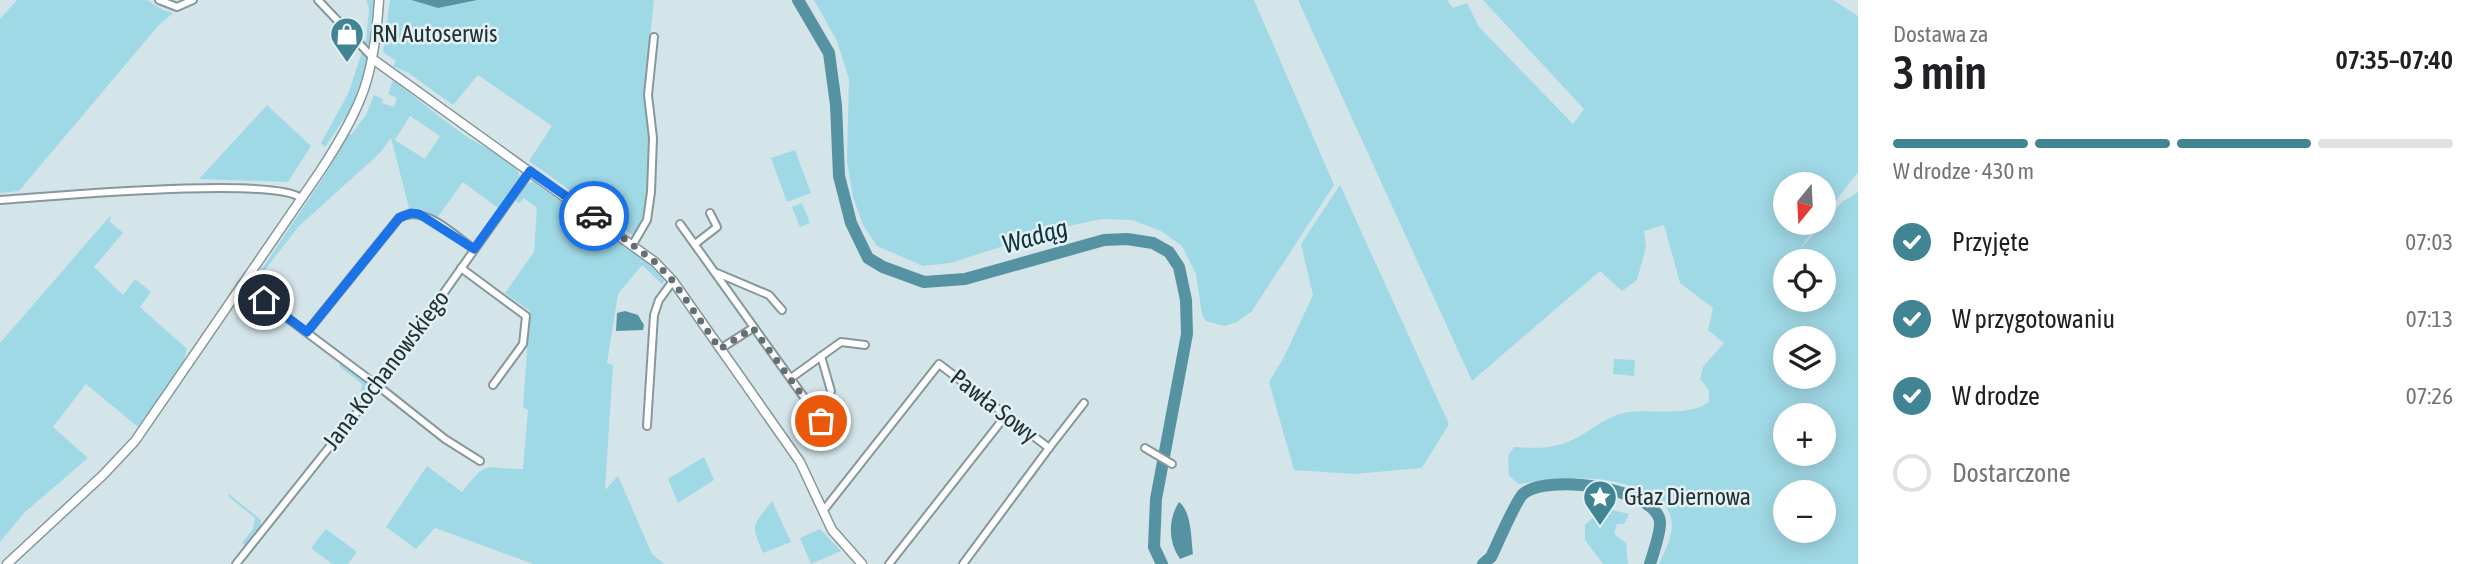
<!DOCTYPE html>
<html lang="pl">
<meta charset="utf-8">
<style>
:root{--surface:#fff;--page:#f6f6f6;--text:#202124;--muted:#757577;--line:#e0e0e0;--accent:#418594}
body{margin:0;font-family:"Asap Condensed",sans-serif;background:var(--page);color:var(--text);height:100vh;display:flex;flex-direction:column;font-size:26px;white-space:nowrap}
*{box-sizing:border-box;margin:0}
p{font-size:23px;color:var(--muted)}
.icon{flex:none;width:38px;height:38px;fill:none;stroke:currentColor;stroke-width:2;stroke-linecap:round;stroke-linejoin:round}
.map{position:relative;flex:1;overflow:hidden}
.sheet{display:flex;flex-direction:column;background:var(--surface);width:630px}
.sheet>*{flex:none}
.needle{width:46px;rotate:198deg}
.buttons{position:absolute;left:1773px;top:172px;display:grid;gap:14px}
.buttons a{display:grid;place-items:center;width:63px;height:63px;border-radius:50%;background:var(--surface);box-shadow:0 4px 18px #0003;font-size:35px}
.pin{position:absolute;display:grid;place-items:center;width:60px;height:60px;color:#fff;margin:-30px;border:4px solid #fff;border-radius:50%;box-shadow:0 2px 7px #0007}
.courier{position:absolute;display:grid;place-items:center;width:70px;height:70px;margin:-35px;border:5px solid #1a73e8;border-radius:50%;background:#fff;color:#222;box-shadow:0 2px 9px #0007}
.headline em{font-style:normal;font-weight:600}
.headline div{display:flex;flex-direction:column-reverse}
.headline{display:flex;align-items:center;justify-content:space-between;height:119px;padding:0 35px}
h1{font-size:46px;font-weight:600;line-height:52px}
.bar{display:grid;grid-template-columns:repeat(4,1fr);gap:10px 7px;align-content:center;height:84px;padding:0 35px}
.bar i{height:9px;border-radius:5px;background:var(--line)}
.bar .selected{background:var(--accent)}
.bar p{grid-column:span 4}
ol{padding:0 35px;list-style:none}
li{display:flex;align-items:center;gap:21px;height:77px}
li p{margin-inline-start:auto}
li .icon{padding:7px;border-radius:50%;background:var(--accent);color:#fff;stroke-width:4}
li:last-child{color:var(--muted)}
li i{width:38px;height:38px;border:4px solid var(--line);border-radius:50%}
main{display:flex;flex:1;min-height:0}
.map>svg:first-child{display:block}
.green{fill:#a0d9e6;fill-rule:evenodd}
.water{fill:#5593a2}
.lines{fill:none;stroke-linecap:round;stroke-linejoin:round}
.river{stroke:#5593a2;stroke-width:12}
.minor-casing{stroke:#87979a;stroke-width:10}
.tertiary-casing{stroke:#87979a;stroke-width:11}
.minor{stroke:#fff;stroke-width:6}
.tertiary{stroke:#fff;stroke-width:8}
.done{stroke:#646f71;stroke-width:7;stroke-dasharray:0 12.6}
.route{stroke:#1a73e8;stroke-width:9}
.labels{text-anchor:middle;stroke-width:5;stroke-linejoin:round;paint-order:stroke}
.poi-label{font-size:24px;fill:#282f30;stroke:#e1f2f6;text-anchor:start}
.street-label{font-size:24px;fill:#282f30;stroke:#e1f2f6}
.water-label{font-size:26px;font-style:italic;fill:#14343b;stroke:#e1f2f6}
</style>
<main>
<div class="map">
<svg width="1858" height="564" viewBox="0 0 1858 564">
<rect width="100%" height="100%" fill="#d4e5e9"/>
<g class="green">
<polygon points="17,0 147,0 163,10 173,13 158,26 19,191 0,193 0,19"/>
<polygon points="366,0 374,0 369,45 364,42 366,40 369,9"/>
<polygon points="390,0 410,0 438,8 480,0 654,0 644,95 650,138 647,198 644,220 634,236 529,161 552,126 478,75 453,105 407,72 393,66 396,61 383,52"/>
<polygon points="814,0 1254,0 1334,185 1252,311 1237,322 1224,326 1206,321 1202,315 1196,274 1182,246 1161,231 1132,220 1102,219 1059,228 951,263 923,266 877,246 863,225 853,197 847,161 849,79 837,41"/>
<path d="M1298 0H1447L1453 8 1467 3 1479 27 1573 124 1584 109 1483 0H1833L1858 16V172L1824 216V184H1785V222H1819L1799 250 1842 202 1858 192V564H1659C1665 551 1675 533 1671 518 1669 507 1659 500 1650 495 1610 472 1562 477 1519 484L1509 476 1508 456 1514 447C1530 448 1546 449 1562 444 1586 437 1605 414 1630 412 1655 409 1688 417 1709 402V390L1700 379 1703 367 1724 343 1708 330 1713 308 1680 283 1664 225 1644 231 1646 247 1637 280 1622 291 1600 271 1472 381ZM1785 261H1824V299H1785ZM1785 338H1824V376H1785ZM1785 415H1824V453H1785ZM1785 492H1824V530H1785Z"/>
<polygon points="362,52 368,59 352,107 325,147 321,143 348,94"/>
<path d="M393 80C417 98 439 117 463 134 478 146 514 157 520 176L518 179 498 208 463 182 437 218 421 209 409 208 391 138 379 154 299 226 261 275 259 286 254 281 325 175 349 134 351 135 366 115 374 95 383 99 382 103 394 107 397 98 388 94ZM410 116 440 136 425 159 395 140Z"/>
<polygon points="267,105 311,146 288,182 199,179"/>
<polygon points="795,150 811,193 787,202 771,158"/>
<path d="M534 182 646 261 665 280 662 284 642 265 618 294 607 363 613 365 605 490 618 476 652 554 664 564H533L435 528 416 549 386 527 427 466 462 492C489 458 483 469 523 469L528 410 523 407 530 311 505 293 534 252 537 208 524 198 519 203 515 200 526 183Z"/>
<polygon points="1340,185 1449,424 1422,468 1354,474 1294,470 1269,382 1284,357 1313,295 1301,244"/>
<polygon points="802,203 810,223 800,227 792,207"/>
<polygon points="111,215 110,222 123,233 94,267 123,295 135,279 151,292 140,307 187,349 183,363 138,427 86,384 53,427 88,458 25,512 0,542 0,343"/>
<polygon points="1614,359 1635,360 1634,376 1613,374"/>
<polygon points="341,362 370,384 369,390 355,409 351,406 360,395 362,384 339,366"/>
<polygon points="704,457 714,480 678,503 668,479"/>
<polygon points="229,494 261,520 261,526 246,546 242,543 253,529 255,518 228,496"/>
<path d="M772 501 791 542 763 553C750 523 753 526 772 501Z"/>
<polygon points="1603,508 1629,514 1624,524 1617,524 1614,534 1626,543 1628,564 1603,564 1585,540 1585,525"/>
<polygon points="326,529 357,552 348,564 332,564 311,548"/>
<polygon points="820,529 841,551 811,564 800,538"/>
</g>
<g class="water">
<polygon points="411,0 478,0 438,8"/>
<polygon points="625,311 638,315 644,325 643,330 616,331 617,313"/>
<path d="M1179 502C1192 512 1191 539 1193 554L1180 559C1168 542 1168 519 1179 502Z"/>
</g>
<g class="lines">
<g class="river">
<polyline points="798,0 829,53 836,105 839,176 851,223 868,258 883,267 924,282 965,279 1104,240 1127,239 1153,243 1169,252 1179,267 1186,300 1187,334 1156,499 1154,547 1162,564"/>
<path d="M1483 564 1491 557C1497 545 1516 500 1523 494 1546 473 1657 488 1660 522 1661 531 1653 554 1650 564"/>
</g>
<g class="minor-casing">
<g id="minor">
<polyline points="159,0 177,7 193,0"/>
<polyline points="318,0 373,58"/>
<path d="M0 200C48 197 272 176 301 198"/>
<polyline points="680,224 831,435"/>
<polyline points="633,244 647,220 651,192 653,138 648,95 654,37"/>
<polyline points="695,244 717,227 710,213"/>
<polyline points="461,268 526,316 523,344 493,385"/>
<polyline points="717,273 769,295 782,310"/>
<polyline points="242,284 378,386 445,439 480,461"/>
<path d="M307 332 399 218C423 203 455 236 474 249"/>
<polyline points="720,349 753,328"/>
<polyline points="821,356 831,391"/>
<polyline points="791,378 841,342 865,345"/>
<polyline points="647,426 654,315 659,300 673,281"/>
<polyline points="1049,448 1084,403"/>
<polyline points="1145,448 1172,464"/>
<polyline points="823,511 939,364 1049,448 963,564"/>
<polyline points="236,564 378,386 530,171"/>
<polyline points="889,564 1007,414"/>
</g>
</g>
<g class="tertiary-casing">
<g id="tertiary">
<polyline points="374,60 655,262 673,281 800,462 832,530 862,564"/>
<path d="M7 564 103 475 135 441 321 170C363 105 374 77 379 0"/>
</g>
</g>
<use href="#minor" class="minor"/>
<use href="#tertiary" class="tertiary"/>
</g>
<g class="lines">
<polyline class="done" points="594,216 655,262 673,281 720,349 753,328 821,421"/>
<polyline class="route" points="264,300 307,332 399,218 411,213 419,214 474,249 530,171 594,216"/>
</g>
<defs>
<g id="shop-pin" transform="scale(1.75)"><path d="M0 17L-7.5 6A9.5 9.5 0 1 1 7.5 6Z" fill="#418594" stroke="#e1f2f6"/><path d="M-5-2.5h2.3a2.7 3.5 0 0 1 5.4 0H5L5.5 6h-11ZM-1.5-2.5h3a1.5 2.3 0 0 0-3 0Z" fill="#fff"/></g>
<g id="sight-pin" transform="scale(1.75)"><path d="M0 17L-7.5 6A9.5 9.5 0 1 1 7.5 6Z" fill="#418594" stroke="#e1f2f6"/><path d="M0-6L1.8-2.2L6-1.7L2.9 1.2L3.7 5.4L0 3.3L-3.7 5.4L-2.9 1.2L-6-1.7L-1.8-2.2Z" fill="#fff"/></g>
</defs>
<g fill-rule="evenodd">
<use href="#shop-pin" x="347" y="34"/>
<use href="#sight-pin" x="1600" y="497"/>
</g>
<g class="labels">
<g class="poi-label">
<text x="372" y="42">RN Autoserwis</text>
<text x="1624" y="505">Głaz Diernowa</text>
</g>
<g class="street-label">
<text transform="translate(386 370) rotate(-53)" y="8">Jana Kochanowskiego</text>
<text transform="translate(994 406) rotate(38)" y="8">Pawła Sowy</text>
</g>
<g class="water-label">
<text transform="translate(1035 236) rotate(-16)" y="9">Wadąg</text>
</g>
</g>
</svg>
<div class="buttons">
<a><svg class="needle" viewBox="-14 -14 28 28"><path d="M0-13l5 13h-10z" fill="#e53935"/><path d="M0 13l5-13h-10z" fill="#757577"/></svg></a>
<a><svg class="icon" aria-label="locate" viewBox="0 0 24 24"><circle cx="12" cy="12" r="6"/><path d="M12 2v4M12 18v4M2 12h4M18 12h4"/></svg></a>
<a><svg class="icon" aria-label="layers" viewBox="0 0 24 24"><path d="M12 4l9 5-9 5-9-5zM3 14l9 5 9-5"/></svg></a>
<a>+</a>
<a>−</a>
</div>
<div class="pin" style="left:821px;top:421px;background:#ea580c"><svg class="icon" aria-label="bag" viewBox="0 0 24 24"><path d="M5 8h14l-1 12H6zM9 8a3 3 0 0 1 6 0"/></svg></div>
<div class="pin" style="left:264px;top:300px;background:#1f2937"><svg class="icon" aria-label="home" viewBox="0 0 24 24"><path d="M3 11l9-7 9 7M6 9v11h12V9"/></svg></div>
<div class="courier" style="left:594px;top:216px"><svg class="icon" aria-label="car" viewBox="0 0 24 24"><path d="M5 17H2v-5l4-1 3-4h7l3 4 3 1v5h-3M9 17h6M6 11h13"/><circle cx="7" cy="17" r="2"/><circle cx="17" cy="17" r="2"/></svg></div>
</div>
<section class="sheet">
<div class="headline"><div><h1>3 min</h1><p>Dostawa za</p></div><em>07:35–07:40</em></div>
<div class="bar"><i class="selected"></i><i class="selected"></i><i class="selected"></i><i></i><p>W drodze · 430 m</p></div>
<ol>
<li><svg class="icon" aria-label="check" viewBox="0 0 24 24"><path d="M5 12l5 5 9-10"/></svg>Przyjęte<p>07:03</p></li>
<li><svg class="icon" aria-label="check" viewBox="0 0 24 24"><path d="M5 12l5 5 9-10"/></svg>W przygotowaniu<p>07:13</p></li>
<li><svg class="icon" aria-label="check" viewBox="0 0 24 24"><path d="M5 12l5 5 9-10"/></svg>W drodze<p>07:26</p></li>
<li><i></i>Dostarczone</li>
</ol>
</section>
</main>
